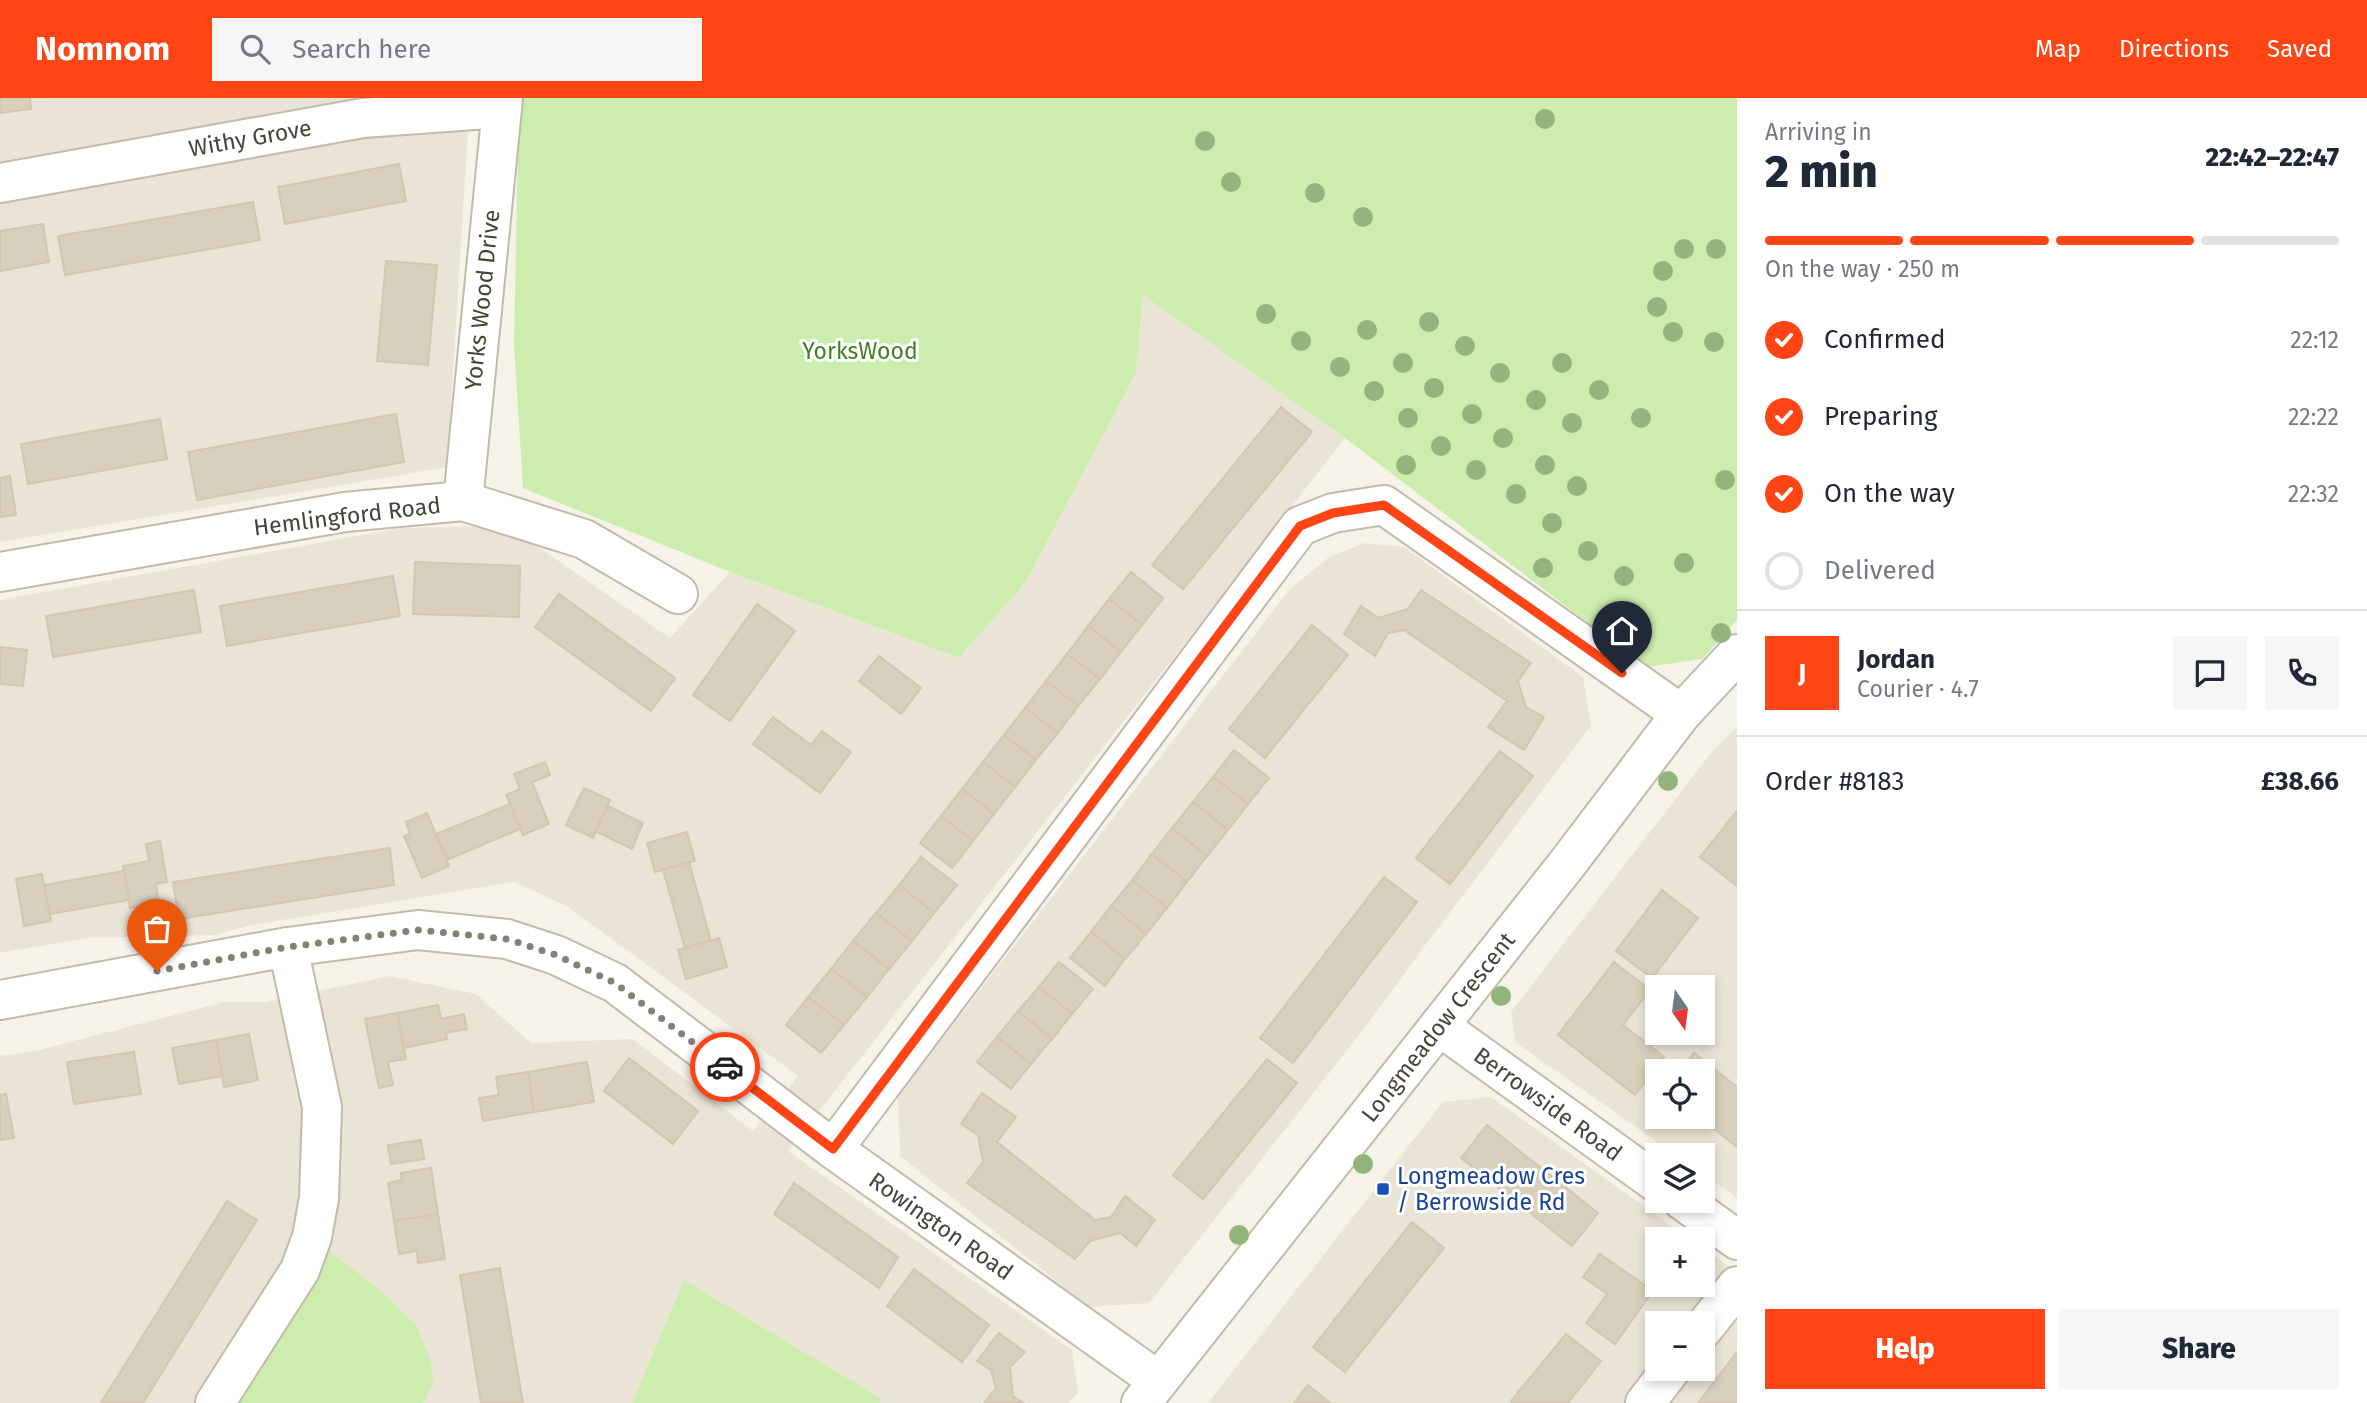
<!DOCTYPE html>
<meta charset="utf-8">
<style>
:root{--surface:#fff;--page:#f6f6f7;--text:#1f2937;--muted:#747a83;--line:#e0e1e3;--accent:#ff4515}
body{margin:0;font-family:"Fira Sans",sans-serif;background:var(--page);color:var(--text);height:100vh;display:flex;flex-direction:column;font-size:26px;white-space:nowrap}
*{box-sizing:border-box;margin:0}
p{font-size:23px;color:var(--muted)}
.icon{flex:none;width:38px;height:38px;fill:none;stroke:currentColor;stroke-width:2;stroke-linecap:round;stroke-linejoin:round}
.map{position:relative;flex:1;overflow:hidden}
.side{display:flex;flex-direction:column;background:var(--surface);width:630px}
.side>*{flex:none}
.needle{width:46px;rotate:166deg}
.buttons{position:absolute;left:1645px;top:877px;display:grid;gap:14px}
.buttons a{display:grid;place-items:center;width:70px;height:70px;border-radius:0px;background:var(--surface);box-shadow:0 4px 10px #0003;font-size:35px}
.pin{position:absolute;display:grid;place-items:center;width:60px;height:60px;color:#fff;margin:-72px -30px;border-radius:50% 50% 50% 0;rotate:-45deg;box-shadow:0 0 7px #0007}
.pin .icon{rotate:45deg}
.courier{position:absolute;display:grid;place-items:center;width:70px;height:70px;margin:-35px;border:5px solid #ff4515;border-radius:50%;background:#fff;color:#222;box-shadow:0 2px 9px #0007}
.headline em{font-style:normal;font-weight:800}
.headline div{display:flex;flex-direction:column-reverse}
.headline{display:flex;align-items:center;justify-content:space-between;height:119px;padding:0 28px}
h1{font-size:46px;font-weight:800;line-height:52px}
.bar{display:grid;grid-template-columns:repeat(4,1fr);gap:10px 7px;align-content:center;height:84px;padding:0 28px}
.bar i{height:9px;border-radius:5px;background:var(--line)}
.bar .on{background:var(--accent)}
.bar p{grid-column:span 4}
.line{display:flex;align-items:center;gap:18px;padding:0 28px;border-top:2px solid var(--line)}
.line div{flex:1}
.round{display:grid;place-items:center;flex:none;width:74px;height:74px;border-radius:0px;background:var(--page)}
ol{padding:0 28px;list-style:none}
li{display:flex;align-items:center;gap:21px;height:77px}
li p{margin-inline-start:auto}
li .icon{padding:7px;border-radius:50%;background:var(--accent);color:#fff;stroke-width:4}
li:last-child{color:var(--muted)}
li i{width:38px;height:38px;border:4px solid var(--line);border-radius:50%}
.cta{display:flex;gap:14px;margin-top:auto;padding:14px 28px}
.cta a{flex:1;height:80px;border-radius:0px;background:var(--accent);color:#fff;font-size:28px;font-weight:800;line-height:80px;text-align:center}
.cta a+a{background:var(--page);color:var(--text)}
header{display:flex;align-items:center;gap:42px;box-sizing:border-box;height:98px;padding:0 35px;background:var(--accent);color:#fff}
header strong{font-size:33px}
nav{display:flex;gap:38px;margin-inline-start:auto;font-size:24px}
.search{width:490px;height:63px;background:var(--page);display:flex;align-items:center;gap:18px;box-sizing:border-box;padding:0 24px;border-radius:0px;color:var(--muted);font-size:26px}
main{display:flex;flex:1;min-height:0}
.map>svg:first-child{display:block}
.residential{fill:#eae4d6;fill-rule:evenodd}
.green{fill:#cdedae}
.building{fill:#d8cfbc;stroke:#d3c7af;stroke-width:2}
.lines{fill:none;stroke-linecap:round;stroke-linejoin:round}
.minor-casing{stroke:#c2bbaa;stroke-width:42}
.minor{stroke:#fff;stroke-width:38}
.tree{fill:#93b47c}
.done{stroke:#858074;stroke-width:7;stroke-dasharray:0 12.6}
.route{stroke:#ff4515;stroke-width:9}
.transit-dot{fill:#1a4fb4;stroke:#fff;stroke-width:2.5}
.labels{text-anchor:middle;stroke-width:6;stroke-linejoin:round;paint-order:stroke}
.street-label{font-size:23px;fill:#494336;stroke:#fff}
.park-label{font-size:23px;fill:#428123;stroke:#fff}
.transit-label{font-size:23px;fill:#164399;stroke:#fff;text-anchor:start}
</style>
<header>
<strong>Nomnom</strong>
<div class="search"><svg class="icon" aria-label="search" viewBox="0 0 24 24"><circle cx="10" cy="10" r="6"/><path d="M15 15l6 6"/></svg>Search here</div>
<nav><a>Map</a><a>Directions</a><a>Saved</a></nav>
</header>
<main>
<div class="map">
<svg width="1737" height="1305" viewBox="0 0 1737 1305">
<rect width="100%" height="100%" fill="#f5f2e8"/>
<g class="residential">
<polygon points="0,0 470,0 447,369 0,444"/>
<polygon points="1143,196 1345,340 788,1053 1072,1252 1078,1294 1069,1305 880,1305 882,1302 684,1182 632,1305 0,1305 0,958 39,952 224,904 265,904 390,878 476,896 531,945 633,941 753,1033 798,978 567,808 514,784 251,827 215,837 85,840 0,855 0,502 401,430 485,428 521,437 670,540 730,474 959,560 1025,485 1136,275"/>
<polygon points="1365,445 1404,449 1583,579 1591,628 1423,850 1369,924 1149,1205 1089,1209 900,1058 898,998 1290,491 1329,459"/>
<path d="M1737 629V1100L1703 1076V1057H1676L1516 945 1511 914 1711 655ZM1657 889H1703V934H1657ZM1657 973H1703V1018H1657Z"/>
<path d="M1491 999 1690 1141H1657V1186H1703V1150L1737 1174V1305H1208L1443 1004ZM1657 1225H1703V1270H1657Z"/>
</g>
<g class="green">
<polygon points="519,0 1737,0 1737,522 1702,561 1646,569 1345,340 1143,197 1136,275 1025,485 959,560 730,474 523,390 514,246"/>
<polygon points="312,1139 382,1194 416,1227 431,1263 433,1286 423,1305 215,1305"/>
<polygon points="684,1182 882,1301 880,1305 632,1305"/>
</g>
<g class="building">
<polygon points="0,0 30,0 31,11 0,15"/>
<polygon points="399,66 406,103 285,126 278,89"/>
<polygon points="253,104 260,142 65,177 58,138"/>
<polygon points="43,126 49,164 0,173 0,133"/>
<polygon points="386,163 437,167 428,267 377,263"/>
<polygon points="1281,309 1312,334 1183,491 1152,467"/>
<polygon points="396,316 404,364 197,402 188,354"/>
<polygon points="160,321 167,361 28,386 21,346"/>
<polygon points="10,378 16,417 0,419 0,380"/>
<polygon points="415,464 520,468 519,519 413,516"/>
<polygon points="1131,474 1163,500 1142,527 1109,501"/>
<polygon points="393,478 400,518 227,548 220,508"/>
<polygon points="194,492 201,534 53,559 46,518"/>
<polygon points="1421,492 1531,565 1518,583 1526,609 1544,619 1524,652 1488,629 1507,603 1404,532 1388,535 1375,558 1344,536 1361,508 1378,520 1408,511"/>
<polygon points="559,496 675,580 651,613 535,529"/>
<polygon points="1109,501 1142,527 1121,554 1088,528"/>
<polygon points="757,506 795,533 730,623 693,597"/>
<polygon points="1312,527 1348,557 1265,660 1229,631"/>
<polygon points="1088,528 1121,554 1100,581 1067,556"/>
<polygon points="0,549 27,552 23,588 0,586"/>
<polygon points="1067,556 1100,581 1078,608 1046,583"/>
<polygon points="879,558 921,590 901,616 859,583"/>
<polygon points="1046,583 1078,608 1058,635 1025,610"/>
<polygon points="1025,610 1058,635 1036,662 1004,637"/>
<polygon points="773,619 811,647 822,633 851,654 820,695 753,646"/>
<polygon points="1004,637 1036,662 1015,689 983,664"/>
<polygon points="1234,652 1269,680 1248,706 1213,679"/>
<polygon points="1500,653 1533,678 1450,786 1416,760"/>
<polygon points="545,664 550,677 532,684 549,726 523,737 506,697 520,691 514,676"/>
<polygon points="983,664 1015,689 994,716 962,691"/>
<polygon points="1213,679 1248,706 1228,732 1193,704"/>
<polygon points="584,690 610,702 593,740 566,727"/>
<polygon points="962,691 994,716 973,743 941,718"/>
<polygon points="1193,704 1228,732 1207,758 1172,730"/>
<polygon points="510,706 520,731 447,762 436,736"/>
<polygon points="608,708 643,725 632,751 595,733"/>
<polygon points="1737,713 1737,788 1700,759"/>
<polygon points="427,715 449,768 422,780 404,738 410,736 406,724"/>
<polygon points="941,718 973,743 952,770 920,745"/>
<polygon points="1172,730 1207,758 1187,784 1152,756"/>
<polygon points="687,734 695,763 655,774 647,745"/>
<polygon points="160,743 167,784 156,786 159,804 130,810 123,768 149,763 146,746"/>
<polygon points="390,750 394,787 179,821 173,784"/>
<polygon points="1152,756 1187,784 1167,810 1132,782"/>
<polygon points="921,759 957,787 934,815 899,787"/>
<polygon points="689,764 711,843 685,850 663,772"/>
<polygon points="124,773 129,802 50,816 44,787"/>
<polygon points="42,776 51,823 24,828 16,781"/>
<polygon points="1384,779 1417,804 1293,965 1260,940"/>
<polygon points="1132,782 1167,810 1146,836 1111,808"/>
<polygon points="899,787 934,815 912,843 876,815"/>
<polygon points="1662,792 1698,820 1652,880 1616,853"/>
<polygon points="1111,808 1146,836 1125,861 1091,834"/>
<polygon points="876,815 912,843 889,871 853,843"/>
<polygon points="1091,834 1125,861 1105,888 1070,860"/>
<polygon points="719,840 727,869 686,881 678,852"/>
<polygon points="853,843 889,871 867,899 831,871"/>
<polygon points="1059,864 1093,891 1072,916 1039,889"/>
<polygon points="1614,864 1650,892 1623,927 1664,959 1635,997 1558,937"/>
<polygon points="831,871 867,899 844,927 808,899"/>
<polygon points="1039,889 1072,916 1052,941 1018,913"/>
<polygon points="808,899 844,927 821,955 786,927"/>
<polygon points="438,907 441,921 464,916 467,931 446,935 447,941 404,950 397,915"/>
<polygon points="1018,913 1052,941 1031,966 997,939"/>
<polygon points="397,915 406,961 388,964 393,987 379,990 365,921"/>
<polygon points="249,936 258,982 224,989 216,942"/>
<polygon points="997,939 1031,966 1011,991 977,964"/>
<polygon points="216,942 222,978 179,986 172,950"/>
<polygon points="134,954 141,996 74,1006 67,964"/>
<polygon points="1694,955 1737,989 1737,1049 1698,1018 1703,1018 1703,973 1679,973"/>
<polygon points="629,960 698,1013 673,1046 604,993"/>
<polygon points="1267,961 1297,985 1203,1101 1173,1077"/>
<polygon points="587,964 594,1004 534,1014 528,974"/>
<polygon points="528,974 534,1014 483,1023 479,1000 499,997 496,979"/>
<polygon points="982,995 1016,1019 997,1044 1095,1122 1111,1119 1125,1098 1155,1122 1136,1148 1120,1135 1090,1143 1075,1161 967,1085 983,1064 978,1037 961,1026"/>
<polygon points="6,996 14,1040 0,1042 0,997"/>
<polygon points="1487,1027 1598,1115 1572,1148 1461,1060"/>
<polygon points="421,1042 424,1061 391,1066 388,1047"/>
<polygon points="431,1070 438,1116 394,1123 388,1085 402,1082 401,1075"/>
<polygon points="794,1085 898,1159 879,1190 774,1116"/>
<polygon points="227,1103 257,1122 143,1305 101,1305"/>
<polygon points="438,1116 445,1161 418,1165 417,1153 399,1156 394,1123"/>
<polygon points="1412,1124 1444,1150 1345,1274 1313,1249"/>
<polygon points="1600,1156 1653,1193 1615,1246 1586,1225 1607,1196 1583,1179"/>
<polygon points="500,1170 523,1305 481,1305 460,1177"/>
<polygon points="914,1171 989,1227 962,1264 887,1208"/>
<polygon points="999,1235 1025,1254 1010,1269 1013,1298 1024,1305 984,1305 996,1290 991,1272 977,1263"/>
<polygon points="1566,1236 1601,1263 1568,1305 1513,1305 1511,1303"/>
<polygon points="1737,1254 1737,1305 1698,1305"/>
<polygon points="1308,1287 1330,1305 1294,1305"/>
</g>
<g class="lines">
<g class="minor-casing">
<g id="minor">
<polyline points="0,85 363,20 502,10"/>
<polyline points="463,403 503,0"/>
<polyline points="0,474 345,414 463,403 584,441 678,496"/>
<polyline points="0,902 288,849 418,832 507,841 556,857 615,885 833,1051 1157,1282"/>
<polyline points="1439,928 1657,1085"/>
<polyline points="833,1051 1300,428 1333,415 1384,407 1681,616"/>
<polyline points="1682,1102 1737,1142"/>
<polyline points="1703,1231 1737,1188"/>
<polyline points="215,1305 300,1172 312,1139 319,1100 322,1009 288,849"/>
<polyline points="1141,1305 1567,766 1681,616 1737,556"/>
<polyline points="1645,1305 1672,1270"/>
</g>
</g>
<use href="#minor" class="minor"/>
</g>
<g class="tree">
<circle cx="1545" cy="21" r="10"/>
<circle cx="1205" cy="43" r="10"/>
<circle cx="1231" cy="84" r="10"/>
<circle cx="1315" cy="95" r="10"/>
<circle cx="1363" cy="119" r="10"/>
<circle cx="1684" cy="151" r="10"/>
<circle cx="1716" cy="151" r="10"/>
<circle cx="1663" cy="173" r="10"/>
<circle cx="1657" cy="209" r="10"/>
<circle cx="1266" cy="216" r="10"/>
<circle cx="1429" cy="224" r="10"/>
<circle cx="1367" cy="232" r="10"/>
<circle cx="1673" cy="234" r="10"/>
<circle cx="1301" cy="243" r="10"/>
<circle cx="1714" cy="244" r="10"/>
<circle cx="1465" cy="248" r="10"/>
<circle cx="1403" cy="265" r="10"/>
<circle cx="1562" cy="265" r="10"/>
<circle cx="1340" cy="269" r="10"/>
<circle cx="1500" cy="275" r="10"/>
<circle cx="1434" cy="290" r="10"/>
<circle cx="1599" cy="292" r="10"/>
<circle cx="1374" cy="293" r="10"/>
<circle cx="1536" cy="302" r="10"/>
<circle cx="1472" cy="316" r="10"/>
<circle cx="1408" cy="320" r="10"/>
<circle cx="1641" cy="320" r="10"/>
<circle cx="1572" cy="325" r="10"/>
<circle cx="1503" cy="340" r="10"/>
<circle cx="1441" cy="348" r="10"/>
<circle cx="1406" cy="367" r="10"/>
<circle cx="1545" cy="367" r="10"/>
<circle cx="1476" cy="372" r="10"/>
<circle cx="1725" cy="382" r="10"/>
<circle cx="1577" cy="388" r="10"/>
<circle cx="1516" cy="396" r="10"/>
<circle cx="1552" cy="425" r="10"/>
<circle cx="1588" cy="453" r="10"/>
<circle cx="1684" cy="465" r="10"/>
<circle cx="1543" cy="470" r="10"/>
<circle cx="1624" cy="478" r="10"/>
<circle cx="1721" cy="535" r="10"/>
<circle cx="1668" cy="683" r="10"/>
<circle cx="1501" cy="898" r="10"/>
<circle cx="1363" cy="1066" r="10"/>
<circle cx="1239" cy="1137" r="10"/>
</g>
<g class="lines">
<polyline class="done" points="157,873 288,849 418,832 507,841 556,857 615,885 725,969"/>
<polyline class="route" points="725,969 833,1051 1300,428 1333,415 1384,407 1622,575"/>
</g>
<rect class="transit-dot" x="1376" y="1084" width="14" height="14" rx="3.5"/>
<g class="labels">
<g class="street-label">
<text transform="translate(250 40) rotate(-10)" y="8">Withy Grove</text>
<text transform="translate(482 202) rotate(-84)" y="8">Yorks Wood Drive</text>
<text transform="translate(347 418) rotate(-7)" y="8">Hemlingford Road</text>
<text transform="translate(1438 929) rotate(-52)" y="8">Longmeadow Crescent</text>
<text transform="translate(1548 1006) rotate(36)" y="8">Berrowside Road</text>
<text transform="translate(941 1128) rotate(35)" y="8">Rowington Road</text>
</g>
<g class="park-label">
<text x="860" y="261">YorksWood</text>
</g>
<g class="transit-label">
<text x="1397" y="1086">Longmeadow Cres<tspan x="1397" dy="26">/ Berrowside Rd</tspan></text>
</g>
</g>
</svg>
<div class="buttons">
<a><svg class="needle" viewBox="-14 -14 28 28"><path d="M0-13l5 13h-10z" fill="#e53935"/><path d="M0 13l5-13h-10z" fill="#747a83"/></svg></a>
<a><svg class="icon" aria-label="locate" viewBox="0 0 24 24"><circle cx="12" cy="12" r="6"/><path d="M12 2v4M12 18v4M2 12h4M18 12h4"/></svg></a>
<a><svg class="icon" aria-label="layers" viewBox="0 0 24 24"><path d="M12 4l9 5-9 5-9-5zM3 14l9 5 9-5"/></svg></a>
<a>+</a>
<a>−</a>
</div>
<div class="pin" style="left:157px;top:873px;background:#ea580c"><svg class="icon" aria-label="bag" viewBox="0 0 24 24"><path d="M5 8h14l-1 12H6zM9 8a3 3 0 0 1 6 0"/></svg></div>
<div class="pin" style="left:1622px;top:575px;background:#1f2937"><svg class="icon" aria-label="home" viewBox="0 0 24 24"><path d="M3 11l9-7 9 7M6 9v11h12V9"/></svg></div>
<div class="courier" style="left:725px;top:969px"><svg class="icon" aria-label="car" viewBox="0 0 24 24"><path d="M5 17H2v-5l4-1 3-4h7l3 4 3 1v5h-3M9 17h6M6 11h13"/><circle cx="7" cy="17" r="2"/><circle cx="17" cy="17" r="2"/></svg></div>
</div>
<section class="side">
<div class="headline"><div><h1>2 min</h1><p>Arriving in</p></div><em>22:42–22:47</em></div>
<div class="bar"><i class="on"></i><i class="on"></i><i class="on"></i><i></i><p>On the way · 250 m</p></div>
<ol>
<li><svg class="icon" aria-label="check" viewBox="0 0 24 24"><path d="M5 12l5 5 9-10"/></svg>Confirmed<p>22:12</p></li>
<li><svg class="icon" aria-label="check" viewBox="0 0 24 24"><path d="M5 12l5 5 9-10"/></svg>Preparing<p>22:22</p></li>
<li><svg class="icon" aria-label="check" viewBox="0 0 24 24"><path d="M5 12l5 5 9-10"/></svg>On the way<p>22:32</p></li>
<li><i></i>Delivered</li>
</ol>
<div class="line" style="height:126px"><b class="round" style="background:var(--accent);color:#fff">J</b><div><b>Jordan</b><p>Courier · 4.7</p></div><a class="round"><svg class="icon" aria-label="chat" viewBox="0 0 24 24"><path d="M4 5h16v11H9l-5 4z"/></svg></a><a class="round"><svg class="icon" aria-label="phone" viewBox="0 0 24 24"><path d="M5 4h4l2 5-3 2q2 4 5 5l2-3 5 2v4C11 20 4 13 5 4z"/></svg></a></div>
<div class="line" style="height:91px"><div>Order #8183</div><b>£38.66</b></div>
<div class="cta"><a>Help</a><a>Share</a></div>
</section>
</main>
